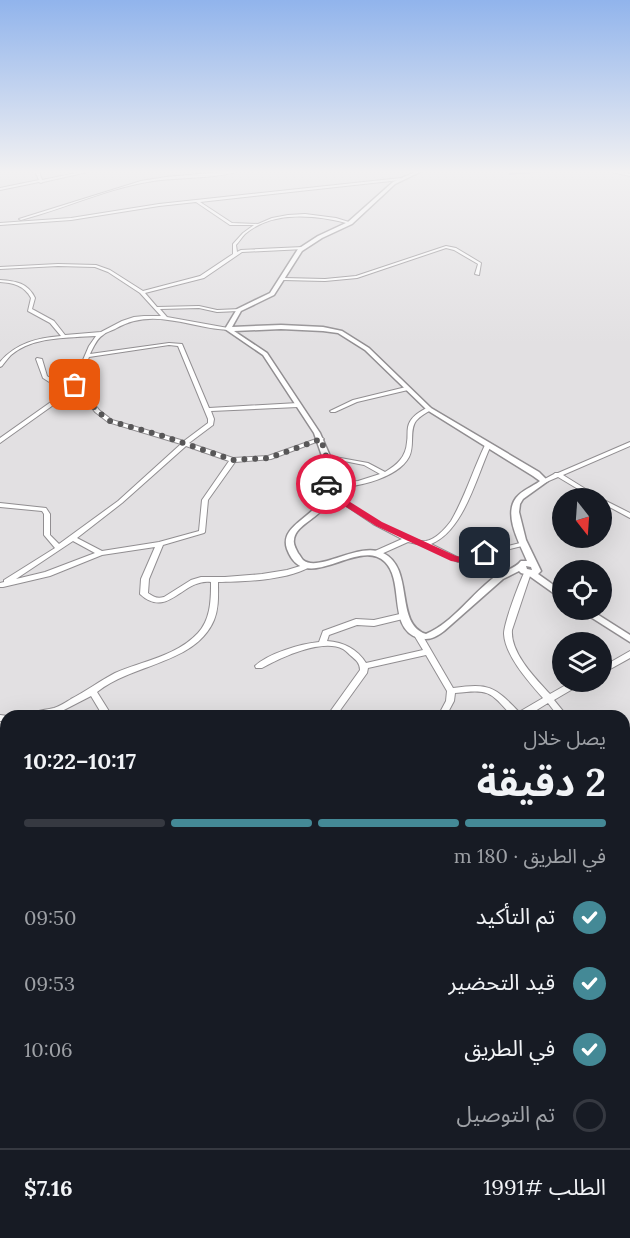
<!DOCTYPE html>
<html lang="ar">
<meta charset="utf-8">
<style>
:root{--surface:#171b24;--page:#20242c;--text:#f1f3f6;--muted:#9ea1a6;--line:#363941;--accent:#448996}
body{margin:0;font-family:Lora,"Noto Sans Arabic",serif;background:var(--page);color:var(--text);direction:rtl;height:100vh;display:flex;flex-direction:column;font-size:22px;white-space:nowrap}
*{box-sizing:border-box;margin:0}
p{font-size:20px;color:var(--muted)}
.icon{flex:none;width:33px;height:33px;fill:none;stroke:currentColor;stroke-width:2;stroke-linecap:round;stroke-linejoin:round}
.map{position:relative;flex:1;overflow:hidden;direction:ltr}
.drawer{position:absolute;left:0px;top:710px;width:630px;height:530px;display:flex;flex-direction:column;background:var(--surface);border-radius:18px 18px 0 0;box-shadow:0 6px 24px #0002;direction:rtl}
.drawer>*{flex:none}
.needle{width:39px;rotate:163deg}
.fabs{position:absolute;left:552px;top:488px;display:grid;gap:12px}
.fabs a{display:grid;place-items:center;width:60px;height:60px;border-radius:50%;background:var(--surface);box-shadow:0 6px 24px #0002;font-size:30px}
.pin{position:absolute;display:grid;place-items:center;width:51px;height:51px;color:#fff;margin:-26px;border-radius:12px;box-shadow:0 3px 9px #0006}
.courier{position:absolute;display:grid;place-items:center;width:60px;height:60px;margin:-30px;border:4px solid #e11d48;border-radius:50%;background:#fff;color:#222;box-shadow:0 2px 8px #0007}
.headline em{font-style:normal;font-weight:700}
.headline div{display:flex;flex-direction:column-reverse}
.headline{display:flex;align-items:center;justify-content:space-between;height:102px;padding:0 24px}
h1{font-size:39px;font-weight:700;line-height:45px}
.bar{display:grid;grid-template-columns:repeat(4,1fr);gap:9px 6px;align-content:center;height:72px;padding:0 24px}
.bar i{height:8px;border-radius:4px;background:var(--line)}
.bar .selected{background:var(--accent)}
.bar p{grid-column:span 4}
.line{display:flex;align-items:center;gap:15px;padding:0 24px;border-top:2px solid var(--line)}
.line div{flex:1}
ol{padding:0 24px;list-style:none}
li{display:flex;align-items:center;gap:18px;height:66px}
li p{margin-inline-start:auto}
li .icon{padding:6px;border-radius:50%;background:var(--accent);color:#fff;stroke-width:4}
li:last-child{color:var(--muted)}
li i{width:33px;height:33px;border:3px solid var(--line);border-radius:50%}
.map>svg:first-child{display:block}
.lines{fill:none;stroke-linecap:round;stroke-linejoin:round}
.minor-casing{stroke:#918e91;stroke-width:2}
.tertiary-casing{stroke:#918e91;stroke-width:3}
.minor{fill:#fff;fill-rule:evenodd}
.tertiary{fill:#fff;fill-rule:evenodd}
.shaded-wall{fill:#947cb2}
.route{fill:#e11d48}
.done{stroke:#585758;stroke-width:6;stroke-dasharray:0 10.8}
</style>
<div class="map">
<svg width="630" height="1238" viewBox="0 0 630 1238">
<rect width="100%" height="100%" fill="#e2e0e2"/>
<g class="lines">
<g class="minor-casing">
<g id="minor">
<polygon points="35,171 39,171 42,180 86,171 92,171 43,182 41,183 39,182 0,190 0,188 39,180"/>
<path d="M233 171H240C215 179 179 177 153 181 113 187 75 204 38 215L21 220 19 219 141 181 166 177Z"/>
<polygon points="608,171 614,171 630,174 630,176"/>
<path d="M401 178 400 180 200 202 232 223 258 224 272 218 288 215 305 214 336 218 352 223 350 224C317 215 273 210 245 234 242 237 239 242 236 245L237 252 241 250 303 247H304V249L242 252 204 278 145 293 157 307 199 306 217 310 241 309V310L239 311 217 312 199 308 160 309 167 317 228 328H230V330C190 329 154 306 115 329 111 331 106 332 103 335 97 338 93 348 90 354L169 343 182 344 209 408 298 403 301 405 298 407 211 411 214 419 213 425 189 443 233 458 268 456 319 438 321 437 324 439 271 459 235 462 208 500 205 532 204 533 163 545 149 579 148 593C154 597 157 599 164 597L191 580 201 577H225L262 574 287 570 307 564 311 566C291 580 242 582 218 582 218 594 219 608 214 620 200 654 157 662 125 676 115 680 106 685 97 692L112 716H103L91 696 58 713 46 716H23L27 713C36 711 46 710 54 708 60 706 66 702 71 699 86 691 100 681 115 673 142 661 177 656 198 633 210 620 211 602 211 585V582C183 578 168 620 140 594L141 579 155 547 102 555 50 576 3 587H0V583L4 582V580L55 548 44 535V514L42 511 0 507V503L46 508 50 514V535L59 544 118 501 181 444 108 422 95 412 83 396 73 391 0 443V438L65 392 43 378 36 359 37 358 42 359 47 376 68 390 71 388 89 346 96 336C68 338 34 336 11 355 8 358 5 362 2 366L0 367V362C16 343 37 338 61 336L50 323 28 311 31 298C24 285 13 283 0 282V280C16 281 28 283 35 298L32 309 54 321 65 335 101 332 122 321 134 317 144 316H161L140 293 108 272 95 267 58 266 0 269V267L58 264 96 265 110 270 143 291 200 276 233 254V244L243 233 254 225H230L196 202 159 206 71 220 0 225V223L71 218 159 204ZM169 345 178 346 208 419V423L184 441 112 420 99 410 87 394 76 388 89 357ZM186 446 229 461 202 500 199 531 159 542 102 551 77 538 122 503ZM73 541 95 553 45 572 16 579Z"/>
<polygon points="446,246 456,248 481,263 479,275 475,274 478,264 454,250 446,248 357,278 325,281 283,280 281,279 283,278 325,279 356,276"/>
<polygon points="406,387 408,388 408,390 357,402 335,412 331,412 330,411 353,400"/>
<path d="M429 407 431 408V410C426 413 420 416 416 421 409 430 415 446 409 457 397 480 348 490 325 487L324 486 327 484 358 481 380 474 364 465 324 457V455L368 463 385 472C397 465 406 457 407 442 408 437 407 432 408 427 410 417 420 411 429 407Z"/>
<polygon points="630,442 630,446 563,475 600,498 593,498 558,477 544,483 541,481 554,474 555,473 558,473"/>
<path d="M488 443 491 445C477 475 464 531 431 544L459 558 524 542 526 543 527 544 526 545 458 562 422 545 408 542 379 555H375L374 553 375 551 402 539 373 524 324 491 325 490H329C348 502 405 544 426 541 436 539 445 529 451 521 465 497 473 470 485 445Z"/>
<polygon points="602,499 630,513 630,518 602,503"/>
<path d="M525 571H529L531 573 512 630C510 653 536 679 550 694L573 681H584L583 683 554 700 567 716H558L548 703 527 716H512C490 691 489 689 455 693L454 701 446 716H438L446 701 447 691 426 655 368 668 367 673 336 716H327L360 670C360 663 356 660 350 655 348 653 346 651 343 649 322 638 280 658 262 668H256L255 666C269 653 300 644 319 642L323 631 356 619 374 620 404 613 408 616 407 618 374 626 357 625 329 635 327 641C344 642 357 649 366 663L423 650 414 635 418 632 421 633 453 688C489 683 494 686 519 712L543 698C530 683 505 656 504 634 504 623 519 583 525 571Z"/>
<polygon points="630,651 630,658 605,672 602,673 602,667"/>
<polygon points="0,715 8,716 6,716 6,721 0,721"/>
<polygon points="624,774 630,777 630,786 624,783"/>
<polygon points="630,813 630,826 627,831 624,832 624,819 627,814"/>
<path d="M6 1063C6 1071 9 1082 0 1086 0 1078 0 1067 6 1063Z"/>
</g>
</g>
<g class="tertiary-casing">
<g id="tertiary">
<path d="M417 171H422L395 184 352 224 322 238 302 251 274 295 241 311 232 327 281 325 323 327 342 331 369 348 431 408 539 472 548 481 523 499 520 504 519 512 526 540 541 571 538 574 562 591V598L559 597 528 575 521 573 519 571 503 579 444 631C436 637 429 641 419 638 387 629 405 582 385 562 358 536 305 598 287 549 278 523 323 516 323 490 323 484 319 478 316 473L322 456 314 433 263 355 225 329 237 309 270 293 298 249 318 236 348 222 393 182ZM281 329 323 331 338 333 365 350 427 410 533 476 540 481C532 487 522 490 516 498 503 515 520 544 527 561H521C515 569 504 570 496 576 472 593 454 622 426 634 394 624 415 568 383 553 359 541 319 573 303 560 301 558 300 555 298 553 296 549 293 544 294 540 295 522 331 516 331 490 331 484 326 478 324 473L330 456 320 433 267 353 234 331ZM526 566 531 567 532 570 527 569Z"/>
<polygon points="578,609 589,609 630,635 630,642"/>
</g>
</g>
<use href="#minor" class="minor"/>
<use href="#tertiary" class="tertiary"/>
</g>
<polygon class="shaded-wall" points="509,171 550,171 550,172 509,175"/>
<linearGradient id="sky" x2="0" y2="1"><stop stop-color="#91b4ec"/><stop offset="0.5" stop-color="#f2f1f2"/><stop offset="1" stop-color="#f2f1f2" stop-opacity="0"/></linearGradient>
<rect width="630" height="344" fill="url(#sky)"/>
<polygon class="route" points="323,483 328,483 331,490 382,522 456,556 462,557 485,550 489,553 463,563 451,561 376,526 324,493"/>
<g class="lines">
<polyline class="done" points="75,385 73,388 85,395 97,411 110,421 163,436 233,460 269,458 321,439 326,456 320,473 326,484"/>
</g>
</svg>
<div class="fabs">
<a><svg class="needle" viewBox="-14 -14 28 28"><path d="M0-13l5 13h-10z" fill="#e53935"/><path d="M0 13l5-13h-10z" fill="#9ea1a6"/></svg></a>
<a><svg class="icon" aria-label="locate" viewBox="0 0 24 24"><circle cx="12" cy="12" r="6"/><path d="M12 2v4M12 18v4M2 12h4M18 12h4"/></svg></a>
<a><svg class="icon" aria-label="layers" viewBox="0 0 24 24"><path d="M12 4l9 5-9 5-9-5zM3 14l9 5 9-5"/></svg></a>
</div>
<div class="pin" style="left:75px;top:385px;background:#ea580c"><svg class="icon" aria-label="bag" viewBox="0 0 24 24"><path d="M5 8h14l-1 12H6zM9 8a3 3 0 0 1 6 0"/></svg></div>
<div class="pin" style="left:485px;top:553px;background:#1f2937"><svg class="icon" aria-label="home" viewBox="0 0 24 24"><path d="M3 11l9-7 9 7M6 9v11h12V9"/></svg></div>
<div class="courier" style="left:326px;top:484px"><svg class="icon" aria-label="car" viewBox="0 0 24 24"><path d="M5 17H2v-5l4-1 3-4h7l3 4 3 1v5h-3M9 17h6M6 11h13"/><circle cx="7" cy="17" r="2"/><circle cx="17" cy="17" r="2"/></svg></div>
<section class="drawer">
<div class="headline"><div><h1>2 دقيقة</h1><p>يصل خلال</p></div><em>10:17–10:22</em></div>
<div class="bar"><i class="selected"></i><i class="selected"></i><i class="selected"></i><i></i><p>في الطريق · 180 m</p></div>
<ol>
<li><svg class="icon" aria-label="check" viewBox="0 0 24 24"><path d="M5 12l5 5 9-10"/></svg>تم التأكيد<p>09:50</p></li>
<li><svg class="icon" aria-label="check" viewBox="0 0 24 24"><path d="M5 12l5 5 9-10"/></svg>قيد التحضير<p>09:53</p></li>
<li><svg class="icon" aria-label="check" viewBox="0 0 24 24"><path d="M5 12l5 5 9-10"/></svg>في الطريق<p>10:06</p></li>
<li><i></i>تم التوصيل</li>
</ol>
<div class="line" style="height:78px"><div>الطلب #1991</div><b>$7.16</b></div>
</section>
</div>
